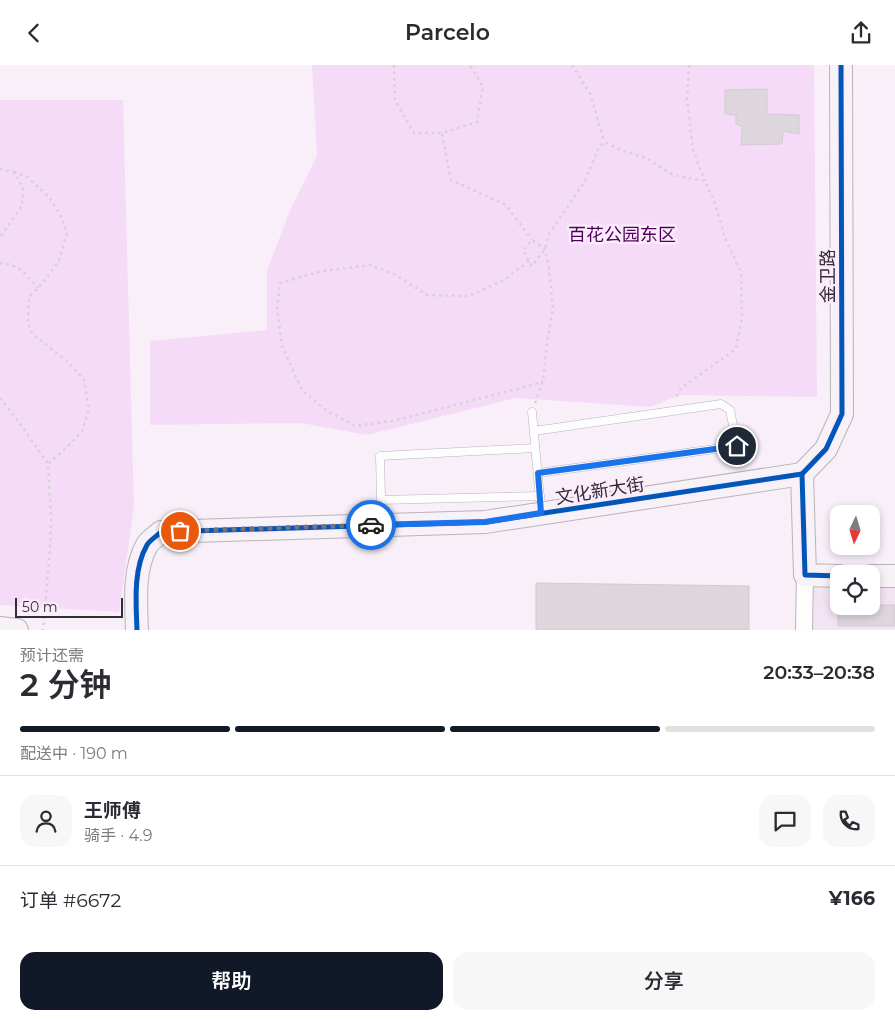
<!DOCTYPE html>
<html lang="zh">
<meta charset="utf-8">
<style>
:root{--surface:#fff;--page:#f7f7f7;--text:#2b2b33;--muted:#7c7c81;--line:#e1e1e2;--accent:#111827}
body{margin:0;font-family:Montserrat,"Noto Sans SC",sans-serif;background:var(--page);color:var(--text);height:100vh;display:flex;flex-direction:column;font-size:19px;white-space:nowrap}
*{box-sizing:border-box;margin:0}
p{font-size:16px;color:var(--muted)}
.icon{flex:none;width:28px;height:28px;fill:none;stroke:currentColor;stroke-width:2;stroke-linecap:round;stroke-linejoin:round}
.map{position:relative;height:565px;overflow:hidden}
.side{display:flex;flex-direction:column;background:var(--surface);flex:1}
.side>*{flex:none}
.needle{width:32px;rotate:184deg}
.fabs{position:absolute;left:830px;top:440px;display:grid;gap:10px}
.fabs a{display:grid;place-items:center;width:50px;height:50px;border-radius:10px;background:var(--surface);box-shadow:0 2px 8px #0003;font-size:25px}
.scale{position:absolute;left:15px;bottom:12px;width:108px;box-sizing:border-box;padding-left:5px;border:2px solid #332d34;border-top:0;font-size:14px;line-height:18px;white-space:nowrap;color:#332d34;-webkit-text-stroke:4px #fbebfc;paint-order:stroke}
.pin{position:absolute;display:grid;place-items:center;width:42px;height:42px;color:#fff;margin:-21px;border:2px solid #fff;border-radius:50%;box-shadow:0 1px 5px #0007}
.courier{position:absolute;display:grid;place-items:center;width:50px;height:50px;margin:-25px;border:4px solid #1a73e8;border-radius:50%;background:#fff;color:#222;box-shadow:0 1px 6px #0007}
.headline em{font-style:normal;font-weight:600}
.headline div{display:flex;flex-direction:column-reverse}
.headline{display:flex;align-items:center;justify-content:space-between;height:85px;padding:0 20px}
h1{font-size:32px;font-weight:600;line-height:38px}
.bar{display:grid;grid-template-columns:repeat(4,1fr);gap:8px 5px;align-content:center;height:60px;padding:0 20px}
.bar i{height:6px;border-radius:4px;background:var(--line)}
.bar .on{background:var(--accent)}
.bar p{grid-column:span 4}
.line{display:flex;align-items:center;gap:12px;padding:0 20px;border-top:1px solid var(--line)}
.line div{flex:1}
.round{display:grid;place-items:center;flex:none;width:52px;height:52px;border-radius:15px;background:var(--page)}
.cta{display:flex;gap:10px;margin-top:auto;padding:10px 20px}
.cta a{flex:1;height:58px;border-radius:15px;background:var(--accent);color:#fff;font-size:20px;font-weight:600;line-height:58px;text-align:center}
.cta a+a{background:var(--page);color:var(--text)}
header{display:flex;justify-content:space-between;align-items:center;height:65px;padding:0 20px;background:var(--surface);font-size:22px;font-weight:600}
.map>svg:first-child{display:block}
.built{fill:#f3e4f4}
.green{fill:#f6dbf8}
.building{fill:#ddd6dd;stroke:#d2cbd2}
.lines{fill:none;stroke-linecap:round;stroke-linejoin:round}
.lane-casing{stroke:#bab3ba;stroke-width:9}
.street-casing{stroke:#bab3ba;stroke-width:18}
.secondary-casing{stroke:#bab3ba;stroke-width:24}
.path{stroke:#d4d2d4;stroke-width:2.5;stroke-dasharray:2.5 4;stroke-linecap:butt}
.lane{stroke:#fefdfe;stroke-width:8}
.street{stroke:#fefdfe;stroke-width:16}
.secondary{stroke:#f6f2f7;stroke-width:22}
.cycleway-casing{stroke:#fbebfc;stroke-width:8}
.cycleway{stroke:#0057b8;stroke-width:5}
.done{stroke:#787179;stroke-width:5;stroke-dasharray:0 9}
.route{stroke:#1a73e8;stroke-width:6}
.labels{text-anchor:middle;stroke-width:5;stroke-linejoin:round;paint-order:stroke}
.park-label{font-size:18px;fill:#500058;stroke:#fbebfc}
.street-label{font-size:18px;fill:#332d34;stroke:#fbebfc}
</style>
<header><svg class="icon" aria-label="back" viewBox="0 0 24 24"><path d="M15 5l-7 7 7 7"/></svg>Parcelo<svg class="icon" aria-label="share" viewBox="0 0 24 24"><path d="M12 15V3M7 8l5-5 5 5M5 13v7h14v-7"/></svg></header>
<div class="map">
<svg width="895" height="565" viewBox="0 0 895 565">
<rect width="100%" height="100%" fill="#f8eff8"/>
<polygon class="built" points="839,522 839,541 871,541 871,522 895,522 895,565 810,565 810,523"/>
<g class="green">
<polygon points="312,0 814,0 817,332 680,330 650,342 516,333 367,370 301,358 150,360 150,276 267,265 267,206 289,148 317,91"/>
<polygon points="0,35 123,35 134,442 119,547 0,540"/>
</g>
<g class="building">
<polygon points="767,24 767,49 799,50 799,69 783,66 782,79 741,80 742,61 736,59 736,50 725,49 725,25"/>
<polygon points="536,518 749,521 749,565 536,565"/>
<polygon points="871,540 895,540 895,561 838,561 838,541"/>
</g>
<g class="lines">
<g class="lane-casing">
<g id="lane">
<polyline points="532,347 540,434"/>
<polyline points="534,366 721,339 730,345 737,381 538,408"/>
<polyline points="535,383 380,391 381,435 540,431"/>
</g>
</g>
<g class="street-casing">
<polyline id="street" points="804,565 805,510"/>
</g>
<g class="secondary-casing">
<g id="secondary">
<polyline points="802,409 826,384 842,349 841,0"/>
<polyline points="871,511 895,511"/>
<polyline points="0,563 17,565"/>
<path d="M137 565C136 538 133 504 147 480 150 475 157 471 161 467L485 457 802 409 805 510 839 511"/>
</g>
</g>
<g class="path">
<polyline points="394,0 395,35 414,68 442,68 477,57 483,22 470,0"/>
<polyline points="572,0 591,30 604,77"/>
<polyline points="689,0 687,34 693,85 705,116"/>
<polyline points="442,69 451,115 506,140 532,175"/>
<polyline points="0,104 14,107 23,123 22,141 0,172"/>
<polyline points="14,107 26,111 49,132 60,149 67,168 59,195 43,218 29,232 28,258 32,269 66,295 84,315 89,344 82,366 66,383 48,399"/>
<polyline points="529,196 504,215 469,231 427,230 396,210 371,200 322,206 280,218 277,243 282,281 302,325 324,344 355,361 392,356 529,321 543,316"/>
<path d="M0 198C17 198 28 211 38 223"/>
<polyline points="0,333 24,364 48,399 51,453 50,484 43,565"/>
<polyline points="535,338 543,316 547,277 553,243 549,204 545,184 532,175 523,186 532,201 545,184 549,169 585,116 598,84 604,77 621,85 648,94 673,110 705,116 714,135 725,173 741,207 742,252 736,284 681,323 675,335"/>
</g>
<use href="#lane" class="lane"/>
<use href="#street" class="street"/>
<use href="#secondary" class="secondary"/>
<g class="cycleway-casing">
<g id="cycleway">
<polyline points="802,409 826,384 842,349 841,0"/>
<path d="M137 565C136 538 133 504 147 480 150 475 157 471 161 467L485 457 802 409 805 510 839 511"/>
</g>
</g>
<use href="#cycleway" class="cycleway"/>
</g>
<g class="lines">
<polyline class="done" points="180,466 371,460"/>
<polyline class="route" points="371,460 485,457 541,448 538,408 737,381"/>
</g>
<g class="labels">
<g class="park-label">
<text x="622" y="176">百花公园东区</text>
</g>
<g class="street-label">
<text transform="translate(828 211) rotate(-90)" y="6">金卫路</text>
<text transform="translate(600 426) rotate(-9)" y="6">文化新大街</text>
</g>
</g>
</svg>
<div class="fabs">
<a><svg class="needle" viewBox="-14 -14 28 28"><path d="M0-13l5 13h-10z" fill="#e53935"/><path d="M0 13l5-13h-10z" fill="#7c7c81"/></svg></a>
<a><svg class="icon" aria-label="locate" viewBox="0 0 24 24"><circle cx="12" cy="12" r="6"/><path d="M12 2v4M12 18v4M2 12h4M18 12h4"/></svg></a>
</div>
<div class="scale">50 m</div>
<div class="pin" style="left:180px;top:466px;background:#ea580c"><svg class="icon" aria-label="bag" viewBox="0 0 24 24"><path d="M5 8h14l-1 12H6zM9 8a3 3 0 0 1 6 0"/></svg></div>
<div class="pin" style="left:737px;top:381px;background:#1f2937"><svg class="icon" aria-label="home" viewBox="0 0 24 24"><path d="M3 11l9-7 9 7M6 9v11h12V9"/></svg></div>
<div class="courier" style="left:371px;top:460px"><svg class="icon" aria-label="car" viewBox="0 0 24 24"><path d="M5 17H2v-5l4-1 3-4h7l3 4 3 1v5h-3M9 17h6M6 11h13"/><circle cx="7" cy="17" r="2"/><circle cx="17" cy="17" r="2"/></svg></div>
</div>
<section class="side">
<div class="headline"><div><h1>2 分钟</h1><p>预计还需</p></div><em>20:33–20:38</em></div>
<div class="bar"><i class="on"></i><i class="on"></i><i class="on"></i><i></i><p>配送中 · 190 m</p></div>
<div class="line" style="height:90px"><a class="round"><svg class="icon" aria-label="person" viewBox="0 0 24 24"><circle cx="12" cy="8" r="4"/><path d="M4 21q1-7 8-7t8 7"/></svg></a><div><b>王师傅</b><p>骑手 · 4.9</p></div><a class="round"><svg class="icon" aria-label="chat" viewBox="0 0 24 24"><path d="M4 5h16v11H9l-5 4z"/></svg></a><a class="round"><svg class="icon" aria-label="phone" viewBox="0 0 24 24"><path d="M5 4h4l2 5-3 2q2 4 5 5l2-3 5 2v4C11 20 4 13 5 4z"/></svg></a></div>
<div class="line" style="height:65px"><div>订单 #6672</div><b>¥166</b></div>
<div class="cta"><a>帮助</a><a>分享</a></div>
</section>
